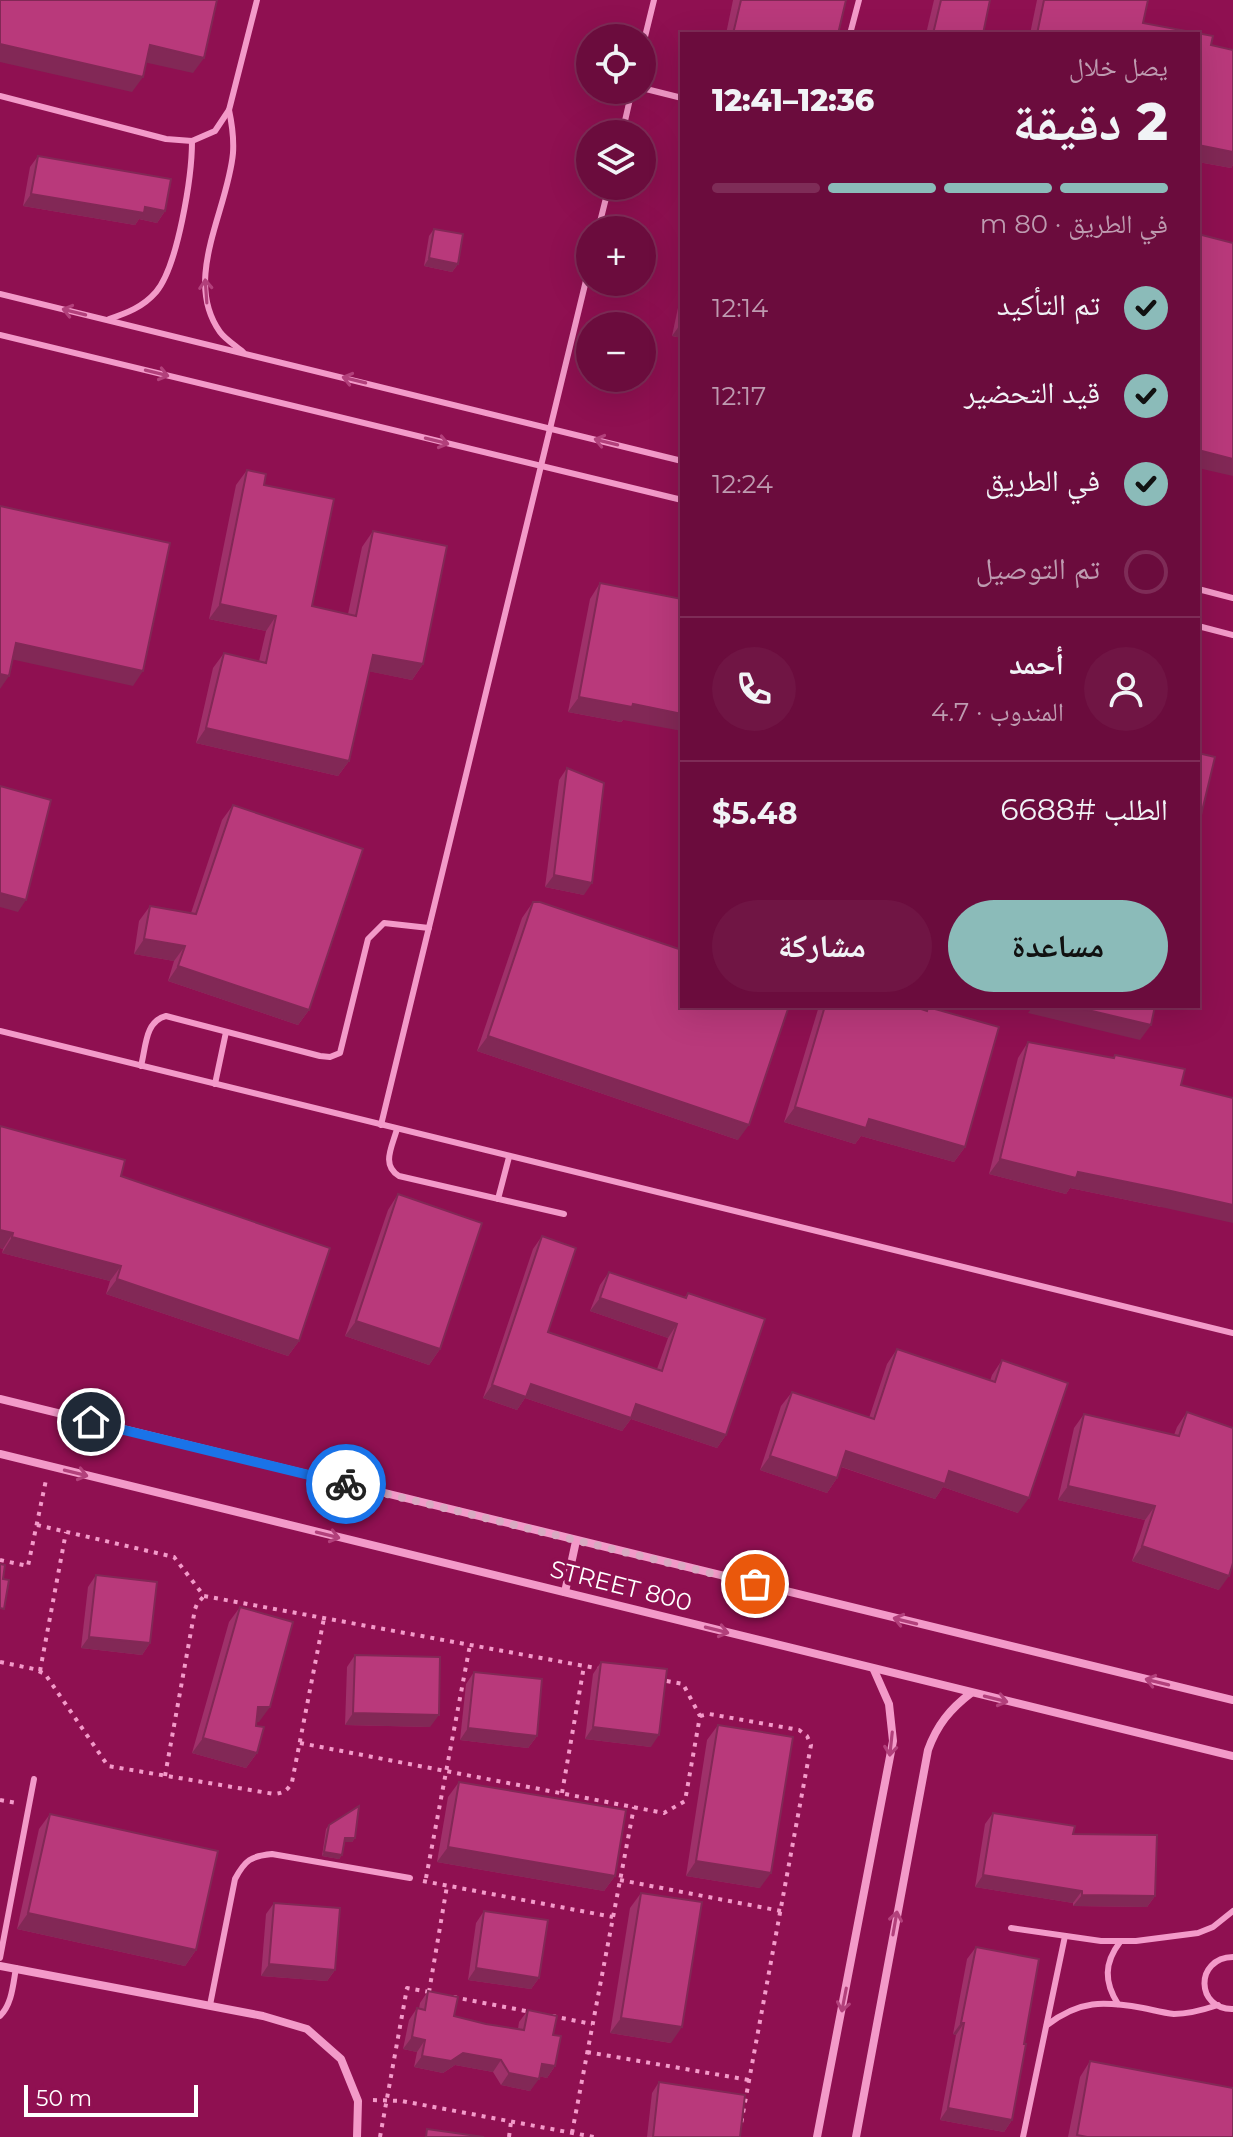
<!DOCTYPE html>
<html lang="ar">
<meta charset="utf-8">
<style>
:root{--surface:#6b0c3d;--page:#701544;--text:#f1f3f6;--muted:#be9bb0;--line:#7e2c57;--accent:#8bbbb9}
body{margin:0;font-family:Montserrat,"Noto Naskh Arabic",sans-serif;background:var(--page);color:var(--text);direction:rtl;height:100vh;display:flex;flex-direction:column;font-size:30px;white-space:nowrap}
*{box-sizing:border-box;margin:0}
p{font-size:26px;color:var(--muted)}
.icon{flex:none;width:44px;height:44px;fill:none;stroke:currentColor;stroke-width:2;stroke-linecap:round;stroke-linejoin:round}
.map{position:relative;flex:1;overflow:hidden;direction:ltr}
.sheet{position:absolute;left:680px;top:32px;width:520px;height:976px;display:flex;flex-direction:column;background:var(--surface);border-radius:0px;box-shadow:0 8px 32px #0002,0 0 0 2px var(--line);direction:rtl}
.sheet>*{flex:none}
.tools{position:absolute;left:576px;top:24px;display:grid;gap:16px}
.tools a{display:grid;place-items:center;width:80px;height:80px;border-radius:50%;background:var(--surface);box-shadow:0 8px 32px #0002,0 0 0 2px var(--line);font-size:40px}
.scale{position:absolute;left:24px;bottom:20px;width:174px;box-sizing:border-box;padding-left:8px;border:4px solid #fff;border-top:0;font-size:22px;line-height:28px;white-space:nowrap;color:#fff;-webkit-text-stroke:6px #8f1051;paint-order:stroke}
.pin{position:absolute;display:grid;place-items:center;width:68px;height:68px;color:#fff;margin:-34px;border:4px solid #fff;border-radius:50%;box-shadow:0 2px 8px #0007}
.courier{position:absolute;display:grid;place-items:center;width:80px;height:80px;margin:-40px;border:6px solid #1a73e8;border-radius:50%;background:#fff;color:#222;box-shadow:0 2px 10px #0007}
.head em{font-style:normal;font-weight:800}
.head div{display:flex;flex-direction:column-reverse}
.head{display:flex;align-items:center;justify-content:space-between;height:136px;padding:0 32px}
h1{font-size:52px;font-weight:800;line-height:60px}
.bar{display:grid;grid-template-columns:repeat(4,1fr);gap:12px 8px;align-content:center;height:96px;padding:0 32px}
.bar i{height:10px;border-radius:6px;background:var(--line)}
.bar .selected{background:var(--accent)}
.bar p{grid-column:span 4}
.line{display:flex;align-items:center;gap:20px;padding:0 32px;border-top:2px solid var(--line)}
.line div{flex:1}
.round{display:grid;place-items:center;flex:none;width:84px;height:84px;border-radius:42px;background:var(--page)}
ol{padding:0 32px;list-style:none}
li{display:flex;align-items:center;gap:24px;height:88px}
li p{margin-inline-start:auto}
li .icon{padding:8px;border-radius:50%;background:var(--accent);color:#111;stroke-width:4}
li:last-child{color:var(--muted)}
li i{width:44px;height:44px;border:4px solid var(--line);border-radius:50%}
.action{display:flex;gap:16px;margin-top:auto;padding:16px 32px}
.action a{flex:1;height:92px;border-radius:48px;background:var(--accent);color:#111;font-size:32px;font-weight:800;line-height:92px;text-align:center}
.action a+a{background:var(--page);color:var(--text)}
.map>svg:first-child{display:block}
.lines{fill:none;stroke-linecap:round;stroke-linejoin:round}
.path{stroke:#f39ac9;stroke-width:4;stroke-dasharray:4 6;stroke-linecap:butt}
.service{stroke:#f39ac9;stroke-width:6}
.minor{stroke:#f39ac9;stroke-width:8}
.wall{fill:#9f316a}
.shaded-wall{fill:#822856}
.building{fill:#b9397b;stroke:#822856;stroke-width:2}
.oneway{stroke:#b2407b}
.done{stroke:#d8abc2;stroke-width:8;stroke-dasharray:0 14.4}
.route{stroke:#1a73e8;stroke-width:10}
.labels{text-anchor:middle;stroke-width:8;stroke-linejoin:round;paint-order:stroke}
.street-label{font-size:24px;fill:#fff;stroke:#8f1051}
</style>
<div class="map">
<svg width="1233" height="2137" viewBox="0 0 1233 2137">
<rect width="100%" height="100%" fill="#8f1051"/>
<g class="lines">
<g class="path">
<polyline points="37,1525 174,1557 204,1596 601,1669"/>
<polyline points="0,1560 28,1566 46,1480"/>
<path d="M0 1662 34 1669 45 1674 108 1766 274 1794C284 1793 288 1790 292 1782L324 1618"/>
<polyline points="40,1671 66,1532"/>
<polyline points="700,1716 709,1714 799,1730 807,1736 811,1745 741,2124"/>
<polyline points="300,1743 664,1813 685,1801 700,1716 683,1684 661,1680"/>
<polyline points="165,1776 195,1609 197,1604 204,1596"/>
<polyline points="562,1793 584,1666"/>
<polyline points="0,1800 17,1803"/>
<polyline points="426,1878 470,1645"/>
<polyline points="620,1880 781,1911"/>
<polyline points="423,1881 613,1917"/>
<polyline points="429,1992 447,1886"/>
<polyline points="453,1997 531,2012"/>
<polyline points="552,2016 592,2024"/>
<polyline points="587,2052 749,2080"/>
<polyline points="373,2100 402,2101 594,2137"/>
<polyline points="572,2133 634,1807"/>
<polyline points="380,2137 407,1988 429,1992"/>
<polyline points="509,2137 511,2122"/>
</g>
<g class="service">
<polyline points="850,34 859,0"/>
<polyline points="642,49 654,0"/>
<polyline points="642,88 682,98"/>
<polyline points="0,96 166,139 192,141 215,131 229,110 257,0"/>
<path d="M229 110C232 124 234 138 233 153 228 210 182 279 220 332 225 339 236 346 243 352"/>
<polyline points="622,134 632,90"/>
<polyline points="598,230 609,186"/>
<polyline points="0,294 682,461"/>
<path d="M109 319C127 313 143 307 156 292 178 266 192 176 192 141"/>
<polyline points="0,335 682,500"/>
<polyline points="1198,589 1233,598"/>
<polyline points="1198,626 1233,635"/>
<polyline points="0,1031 1233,1333"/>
<path d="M141 1066C146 1047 145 1021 166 1016L320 1056 330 1057 340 1053 368 939 384 923 429 928"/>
<polyline points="215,1084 226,1032"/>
<polyline points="381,1125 590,264"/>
<path d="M397 1129C392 1147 381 1165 399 1176L564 1214"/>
<polyline points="498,1199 509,1157"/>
<polyline points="1011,1928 1101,1941 1136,1941 1198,1933 1213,1927 1233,1911"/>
<path d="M1233 1957C1194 1958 1196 2010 1233 2009"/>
<polyline points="0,1958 34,1779"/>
<path d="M1118 2004C1104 1982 1104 1963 1120 1942"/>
<path d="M210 2005 235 1879C245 1860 251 1856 272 1854L410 1878"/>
<path d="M0 2016C12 2004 13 1985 16 1968"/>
<path d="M1047 2025C1080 2000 1103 2001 1143 2008 1153 2010 1164 2013 1174 2014 1189 2014 1203 2010 1218 2005"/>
<polyline points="1023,2137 1065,1936"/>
</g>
<g class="minor">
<polyline points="0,1399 1233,1700"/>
<polyline points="0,1454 1233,1756"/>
<polyline points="565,1592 576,1541"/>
<polyline points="0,1966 263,2016 307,2029 341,2059 358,2101 357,2137"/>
<polyline points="817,2137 893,1741 889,1704 874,1670"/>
<path d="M856 2137 928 1750C937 1725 950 1709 971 1693"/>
</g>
</g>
<g class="wall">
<polygon points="733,0 846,0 838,34 726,34"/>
<polygon points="934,0 990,0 983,34 926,34"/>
<polygon points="1037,0 1148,0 1143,23 1213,36 1211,45 1233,50 1233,165 1231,168 1198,162 1198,34 1030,34"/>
<polygon points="38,156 165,211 157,223 139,219 135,225 23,206 30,167"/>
<polygon points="434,229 458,264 452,272 424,266 429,236"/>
<polygon points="682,289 682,338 672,336"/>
<polygon points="247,470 264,485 312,606 348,614 362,547 373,531 423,664 412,680 369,671 349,761 338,776 196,743 213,668 224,653 259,661 266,631 209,619 236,485"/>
<polygon points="600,583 623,720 621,722 568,712 590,599"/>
<polygon points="567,768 584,895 545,887 559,780"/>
<polygon points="233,805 309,1010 298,1025 168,981 174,961 134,954 139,921 150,906 191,913 222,820"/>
<polygon points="533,902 738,1140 477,1051 522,918"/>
<polygon points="819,1006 912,1006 926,1010 928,1007 965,1147 954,1162 861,1136 855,1144 784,1122"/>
<polygon points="1028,1042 1113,1058 1115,1055 1161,1207 1070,1188 1066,1194 989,1174 1018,1058"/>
<polygon points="0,1126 121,1176 299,1341 288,1356 106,1294 110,1281 2,1253 3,1249 0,1248"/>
<polygon points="398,1194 440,1349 429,1365 345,1336 388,1210"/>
<polygon points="542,1236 548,1332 657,1369 668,1338 590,1311 600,1285 609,1272 685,1297 688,1293 726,1435 717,1448 631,1419 622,1431 525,1398 517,1410 483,1398 533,1249"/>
<polygon points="897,1349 990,1381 992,1375 1002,1360 1018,1513 943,1487 935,1499 841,1467 837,1478 827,1493 760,1470 781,1406 792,1392 869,1418 887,1364"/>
<polygon points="1187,1412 1219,1590 1132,1561 1145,1520 1058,1500 1074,1428 1084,1414 1174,1435 1177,1427"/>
<polygon points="96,1575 150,1643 142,1655 81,1648 88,1587"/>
<polygon points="240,1607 259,1722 257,1722 257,1753 246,1768 192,1753 229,1622"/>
<polygon points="355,1655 430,1727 345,1725 347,1667"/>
<polygon points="601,1662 651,1747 585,1739 593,1674"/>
<polygon points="474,1672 537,1736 528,1748 460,1740 466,1684"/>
<polygon points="718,1725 760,1888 686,1876 707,1740"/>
<polygon points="459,1782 615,1876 604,1891 437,1862 448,1797"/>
<polygon points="993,1813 1073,1834 1155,1896 1147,1907 1073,1906 1073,1903 975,1887 985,1824"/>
<polygon points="50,1814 196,1950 185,1966 17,1929 39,1829"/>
<polygon points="329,1825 355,1838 352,1842 345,1842 342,1855 339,1859 322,1856 326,1829"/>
<polygon points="641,1893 671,2043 610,2033 630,1908"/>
<polygon points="274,1903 335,1970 327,1981 261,1976 266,1914"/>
<polygon points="484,1911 539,1978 531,1989 468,1980 476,1923"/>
<polygon points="976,1947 1024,2044 1012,2120 1004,2132 940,2120 956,2035 953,2034 967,1959"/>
<polygon points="428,1991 454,2016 486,2024 518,2029 519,2022 528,2010 553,2035 555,2066 547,2078 539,2076 530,2091 501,2085 493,2072 455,2065 443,2073 414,2067 417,2052 403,2049 409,2020 417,2008 419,2008 420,2003"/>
<polygon points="1090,2061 1233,2137 1068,2137 1080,2077"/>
<polygon points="659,2082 740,2137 647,2137 652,2093"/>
</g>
<g class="shaded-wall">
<polygon points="0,44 143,77 132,92 0,62"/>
<polygon points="150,45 204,58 193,73 139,61"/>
<polygon points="1198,145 1233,152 1233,165 1231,168 1198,162"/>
<polygon points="31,194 145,207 165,211 157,223 139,219 135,225 23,206"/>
<polygon points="429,258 458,264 452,272 424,266"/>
<polygon points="682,322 682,338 672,336"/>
<polygon points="1198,450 1233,459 1233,476 1198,468"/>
<polygon points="220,604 276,616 266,631 209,619"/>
<polygon points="16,643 143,671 133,686 6,658"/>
<polygon points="373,655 423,664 412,680 362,670"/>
<polygon points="0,674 9,676 0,689"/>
<polygon points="579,697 633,704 682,714 682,731 623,720 621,722 568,712"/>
<polygon points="206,728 349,761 338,776 196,743"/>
<polygon points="554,875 592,883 584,895 545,887"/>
<polygon points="0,893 26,900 18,912 0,907"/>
<polygon points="144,939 185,946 174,961 134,954"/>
<polygon points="178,966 309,1010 298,1025 168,981"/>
<polygon points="1033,1006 1071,1006 1151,1025 1140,1040 1028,1013"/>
<polygon points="488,1036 749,1125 738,1140 477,1051"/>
<polygon points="795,1107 869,1119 965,1147 954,1162 861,1136 855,1144 784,1122"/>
<polygon points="1000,1159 1078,1172 1171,1191 1233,1205 1233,1223 1161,1207 1070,1188 1066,1194 989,1174"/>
<polygon points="0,1230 13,1233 3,1249 0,1248"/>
<polygon points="12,1237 121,1266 110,1281 2,1253"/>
<polygon points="117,1279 299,1341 288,1356 106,1294"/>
<polygon points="600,1298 677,1324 668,1338 590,1311"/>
<polygon points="356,1321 440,1349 429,1365 345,1336"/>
<polygon points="531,1384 636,1404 726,1435 717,1448 631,1419 622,1431 525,1398 517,1410 483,1398 492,1385"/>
<polygon points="846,1451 949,1471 1029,1498 1018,1513 943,1487 935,1499 836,1465"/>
<polygon points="770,1456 837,1478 827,1493 760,1470"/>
<polygon points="1068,1486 1155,1506 1145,1520 1058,1500"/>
<polygon points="1142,1546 1229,1576 1219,1590 1132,1561"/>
<polygon points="89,1637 150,1643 142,1655 81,1648"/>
<polygon points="258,1707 270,1707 259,1722 247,1722"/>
<polygon points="353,1713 439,1715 430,1727 345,1725"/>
<polygon points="593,1727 659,1735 651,1747 585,1739"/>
<polygon points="468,1728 537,1736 528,1748 460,1740"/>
<polygon points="203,1738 257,1753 246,1768 192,1753"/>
<polygon points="345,1838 355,1838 352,1842 343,1842"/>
<polygon points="448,1847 615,1876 604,1891 437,1862"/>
<polygon points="324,1852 342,1855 339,1859 322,1856"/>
<polygon points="696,1861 771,1873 760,1888 686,1876"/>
<polygon points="983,1875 1082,1891 1073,1903 975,1887"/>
<polygon points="1082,1895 1155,1896 1147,1907 1073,1906"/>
<polygon points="28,1913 196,1950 185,1966 17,1929"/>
<polygon points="269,1964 335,1970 327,1981 261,1976"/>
<polygon points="476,1968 539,1978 531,1989 468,1980"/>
<polygon points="621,2018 682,2027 671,2043 610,2033"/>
<polygon points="961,2023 964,2023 956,2035 953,2034"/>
<polygon points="412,2037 425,2040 417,2052 403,2049"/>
<polygon points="463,2053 501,2060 493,2072 455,2065 443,2073 414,2067 422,2056"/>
<polygon points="542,2064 555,2066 547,2078 533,2075"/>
<polygon points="509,2073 539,2079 530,2091 501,2085"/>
<polygon points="948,2108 1012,2120 1004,2132 940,2120"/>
</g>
<g class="building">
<polygon points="0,0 217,0 204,58 150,45 143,77 0,44"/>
<polygon points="741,0 846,0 838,34 733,34"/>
<polygon points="941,0 990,0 983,34 933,34"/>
<polygon points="1044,0 1148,0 1143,23 1213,36 1211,45 1233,50 1233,152 1198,145 1198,34 1037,34"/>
<polygon points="38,156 171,179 165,211 145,207 144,213 31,194"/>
<polygon points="434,229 463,234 458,264 429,258"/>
<polygon points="1198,234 1233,243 1233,459 1198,450"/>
<polygon points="247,470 266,474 264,485 334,499 312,606 356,616 373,531 447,546 423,664 373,655 349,761 206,728 224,653 266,663 276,616 220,604"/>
<polygon points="0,506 170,543 143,671 16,643 9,676 0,674"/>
<polygon points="600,583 682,599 682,714 633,704 632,707 579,697"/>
<polygon points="1198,753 1215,757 1198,828"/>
<polygon points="567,768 604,783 592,883 554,875"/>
<polygon points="0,786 51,800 26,900 0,893"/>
<polygon points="233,805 363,849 309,1010 178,966 185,946 144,939 150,906 196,914"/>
<polygon points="533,902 540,902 682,950 682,1006 789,1006 749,1125 488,1036"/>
<polygon points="825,1006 912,1006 927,1011 928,1007 999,1027 965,1147 869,1119 866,1128 795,1107"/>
<polygon points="1071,1006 1155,1006 1151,1025"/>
<polygon points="1028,1042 1114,1058 1115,1055 1185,1069 1181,1085 1233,1098 1233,1205 1171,1191 1078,1172 1076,1178 1000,1159"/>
<polygon points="0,1126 125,1160 121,1176 330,1248 299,1341 117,1279 121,1266 12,1237 13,1233 0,1230"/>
<polygon points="398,1194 482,1223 440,1349 356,1321"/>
<polygon points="542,1236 576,1248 548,1332 662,1371 677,1324 600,1298 609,1272 686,1298 688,1293 765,1319 726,1435 636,1404 631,1418 531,1384 526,1397 492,1385"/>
<polygon points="897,1349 995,1382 1002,1360 1068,1383 1029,1498 949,1471 945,1484 846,1451 837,1478 770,1456 792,1392 874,1419"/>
<polygon points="1187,1412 1233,1428 1233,1563 1229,1576 1142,1546 1155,1506 1068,1486 1084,1414 1179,1436"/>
<polygon points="0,1564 5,1565 3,1579 9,1580 4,1609 0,1608"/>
<polygon points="96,1575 157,1582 150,1643 89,1637"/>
<polygon points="240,1607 293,1622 270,1707 258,1707 256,1726 264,1727 257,1753 203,1738"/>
<polygon points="355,1655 440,1657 439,1715 353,1713"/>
<polygon points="601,1662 667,1669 659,1735 593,1727"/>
<polygon points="474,1672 542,1679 537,1736 468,1728"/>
<polygon points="718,1725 793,1737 771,1873 696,1861"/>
<polygon points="459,1782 626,1810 615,1876 448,1847"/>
<polygon points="359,1806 355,1838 345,1838 342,1855 324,1852 329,1825"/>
<polygon points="993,1813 1075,1826 1073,1834 1157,1835 1155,1896 1082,1895 1082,1891 983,1875"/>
<polygon points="50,1814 218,1851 196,1950 28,1913"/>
<polygon points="641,1893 702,1902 682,2027 621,2018"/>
<polygon points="274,1903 340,1908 335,1970 269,1964"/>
<polygon points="484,1911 548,1920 539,1978 476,1968"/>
<polygon points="976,1947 1039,1959 1024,2044 1026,2044 1012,2120 948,2108 964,2023 961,2023"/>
<polygon points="428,1991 458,1997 454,2016 486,2024 524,2030 528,2010 557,2016 553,2035 561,2036 555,2066 542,2064 539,2079 509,2073 501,2060 463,2053 451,2061 422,2056 425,2040 412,2037 417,2008 425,2010"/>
<polygon points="1090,2061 1233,2088 1233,2137 1087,2137 1077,2135"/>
<polygon points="659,2082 745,2095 740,2137 653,2137"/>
<polygon points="427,2129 484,2137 426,2137"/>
</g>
<defs><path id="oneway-shaft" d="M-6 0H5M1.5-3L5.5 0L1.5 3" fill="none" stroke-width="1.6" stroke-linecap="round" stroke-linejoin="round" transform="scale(2)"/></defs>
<g class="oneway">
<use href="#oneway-shaft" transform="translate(206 291) rotate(-94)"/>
<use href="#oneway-shaft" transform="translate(74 312) rotate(-166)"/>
<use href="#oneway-shaft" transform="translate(157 373) rotate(14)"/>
<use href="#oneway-shaft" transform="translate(354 380) rotate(-166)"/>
<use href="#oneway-shaft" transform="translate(437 441) rotate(14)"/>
<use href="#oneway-shaft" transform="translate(606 442) rotate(-166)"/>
<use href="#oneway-shaft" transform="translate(76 1473) rotate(14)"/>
<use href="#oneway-shaft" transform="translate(328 1535) rotate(14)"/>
<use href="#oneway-shaft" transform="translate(905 1621) rotate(-166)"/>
<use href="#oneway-shaft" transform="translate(717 1630) rotate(14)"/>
<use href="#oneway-shaft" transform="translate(1157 1682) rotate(-166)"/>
<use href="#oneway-shaft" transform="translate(996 1699) rotate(14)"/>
<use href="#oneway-shaft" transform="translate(891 1744) rotate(96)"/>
<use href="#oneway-shaft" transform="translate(895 1923) rotate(-80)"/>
<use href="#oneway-shaft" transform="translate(844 2000) rotate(101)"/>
</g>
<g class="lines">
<polyline class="done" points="346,1484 755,1584"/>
<polyline class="route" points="91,1422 346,1484"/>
</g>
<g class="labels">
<g class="street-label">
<text transform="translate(621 1586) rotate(14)" y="8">STREET 800</text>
</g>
</g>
</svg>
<div class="tools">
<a><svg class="icon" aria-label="locate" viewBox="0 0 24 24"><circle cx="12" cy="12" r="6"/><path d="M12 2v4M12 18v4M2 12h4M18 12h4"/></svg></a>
<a><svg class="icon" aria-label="layers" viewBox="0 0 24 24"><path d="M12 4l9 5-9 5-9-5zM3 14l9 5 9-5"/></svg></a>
<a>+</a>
<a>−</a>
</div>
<div class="scale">50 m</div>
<div class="pin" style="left:755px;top:1584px;background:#ea580c"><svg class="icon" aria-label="bag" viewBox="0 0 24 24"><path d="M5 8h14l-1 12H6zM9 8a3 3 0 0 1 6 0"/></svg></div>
<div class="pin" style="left:91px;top:1422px;background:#1f2937"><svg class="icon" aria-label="home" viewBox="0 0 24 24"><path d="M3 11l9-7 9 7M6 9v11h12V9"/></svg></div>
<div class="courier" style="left:346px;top:1484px"><svg class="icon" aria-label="bike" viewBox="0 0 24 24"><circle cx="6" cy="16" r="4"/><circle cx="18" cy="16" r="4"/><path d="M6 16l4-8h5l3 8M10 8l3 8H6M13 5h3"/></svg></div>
<section class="sheet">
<div class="head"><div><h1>2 دقيقة</h1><p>يصل خلال</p></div><em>12:36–12:41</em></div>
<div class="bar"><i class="selected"></i><i class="selected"></i><i class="selected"></i><i></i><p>في الطريق · 80 m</p></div>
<ol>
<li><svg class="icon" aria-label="check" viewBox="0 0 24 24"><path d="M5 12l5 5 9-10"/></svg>تم التأكيد<p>12:14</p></li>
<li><svg class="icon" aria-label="check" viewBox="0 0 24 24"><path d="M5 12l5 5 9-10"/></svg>قيد التحضير<p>12:17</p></li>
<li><svg class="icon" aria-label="check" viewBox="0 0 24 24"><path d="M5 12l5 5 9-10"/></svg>في الطريق<p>12:24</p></li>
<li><i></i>تم التوصيل</li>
</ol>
<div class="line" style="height:144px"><a class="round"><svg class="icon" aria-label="person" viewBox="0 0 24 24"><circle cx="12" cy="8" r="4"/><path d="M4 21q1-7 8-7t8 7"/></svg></a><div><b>أحمد</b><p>المندوب · 4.7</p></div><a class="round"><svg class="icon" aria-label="phone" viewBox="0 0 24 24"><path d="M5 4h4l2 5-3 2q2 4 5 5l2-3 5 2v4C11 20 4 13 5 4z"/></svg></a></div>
<div class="line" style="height:104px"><div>الطلب #6688</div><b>$5.48</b></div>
<div class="action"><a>مساعدة</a><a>مشاركة</a></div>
</section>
</div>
